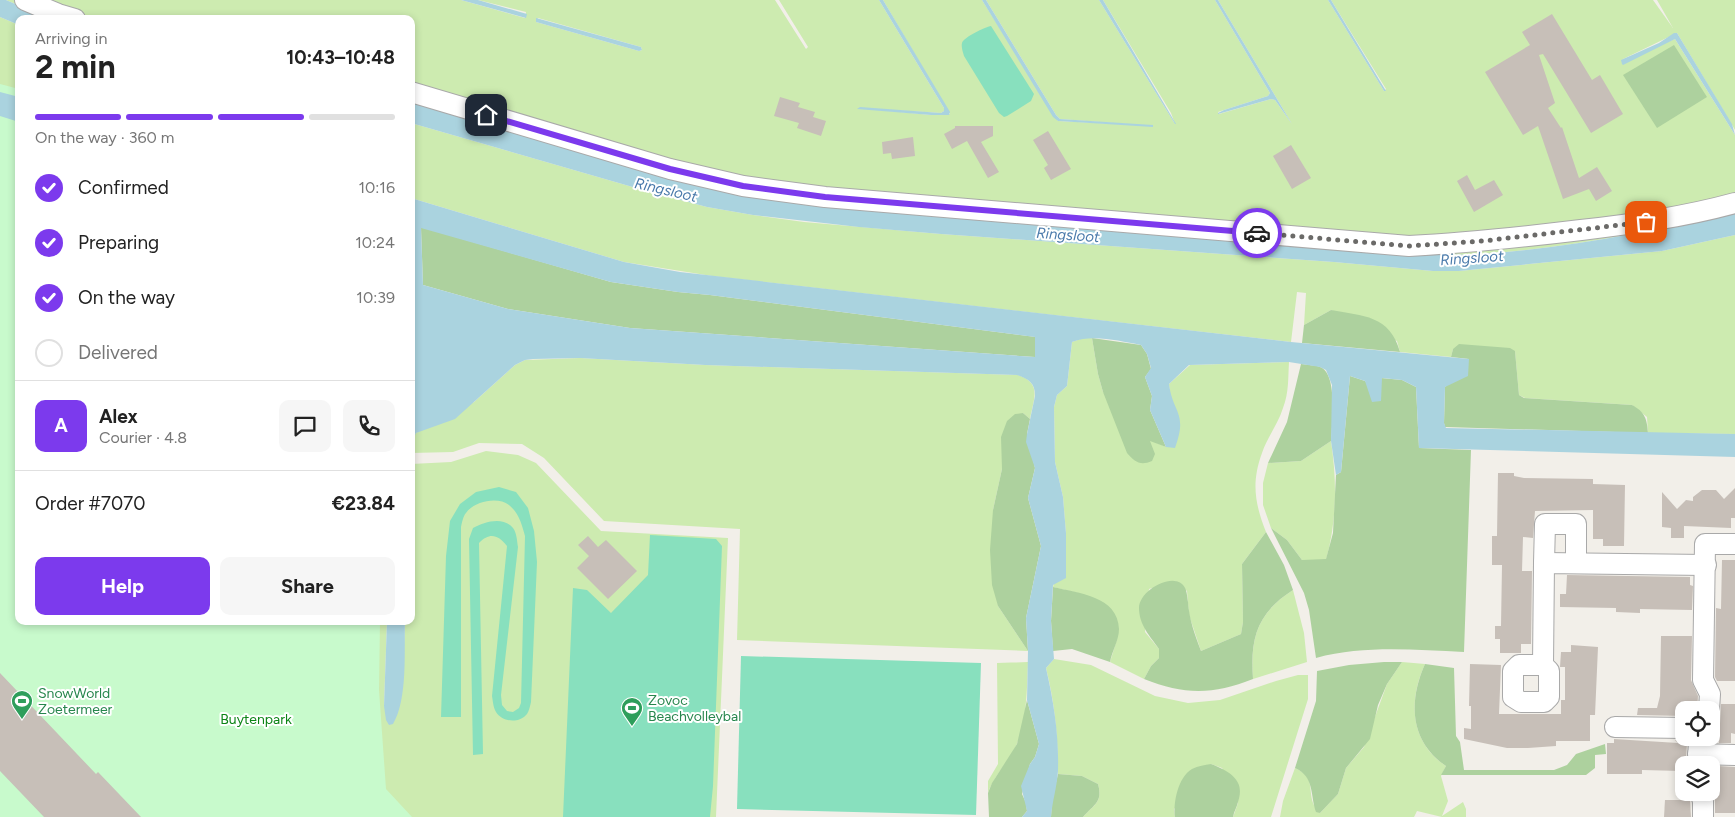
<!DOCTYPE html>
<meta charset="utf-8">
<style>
:root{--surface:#fff;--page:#f6f6f6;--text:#222;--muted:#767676;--line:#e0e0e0;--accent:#7c3aed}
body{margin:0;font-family:Figtree,sans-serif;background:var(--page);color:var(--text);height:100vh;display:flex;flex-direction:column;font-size:19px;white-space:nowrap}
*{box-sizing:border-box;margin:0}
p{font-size:16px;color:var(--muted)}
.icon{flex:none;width:28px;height:28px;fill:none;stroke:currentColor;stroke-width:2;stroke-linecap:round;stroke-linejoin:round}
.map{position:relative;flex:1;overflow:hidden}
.side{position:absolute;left:15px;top:15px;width:400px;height:610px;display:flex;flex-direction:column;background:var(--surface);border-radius:10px;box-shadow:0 2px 8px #0003}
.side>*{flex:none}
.buttons{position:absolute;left:1675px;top:701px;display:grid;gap:10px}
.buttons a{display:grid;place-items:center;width:45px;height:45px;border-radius:10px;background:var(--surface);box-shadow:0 2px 8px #0003;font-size:25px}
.pin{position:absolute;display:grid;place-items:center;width:42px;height:42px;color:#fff;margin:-21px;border-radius:10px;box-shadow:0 2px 8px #0006}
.courier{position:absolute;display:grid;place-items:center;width:50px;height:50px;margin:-25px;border:4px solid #7c3aed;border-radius:50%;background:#fff;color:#222;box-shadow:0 1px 6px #0007}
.summary em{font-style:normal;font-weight:700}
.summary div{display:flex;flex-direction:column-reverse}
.summary{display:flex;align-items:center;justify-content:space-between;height:85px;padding:0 20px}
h1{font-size:32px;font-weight:700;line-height:38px}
.bar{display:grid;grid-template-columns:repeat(4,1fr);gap:8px 5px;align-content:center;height:60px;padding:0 20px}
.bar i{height:6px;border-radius:4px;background:var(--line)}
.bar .on{background:var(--accent)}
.bar p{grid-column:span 4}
.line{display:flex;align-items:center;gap:12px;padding:0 20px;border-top:1px solid var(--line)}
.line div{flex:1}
.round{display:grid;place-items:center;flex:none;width:52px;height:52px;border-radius:10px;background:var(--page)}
ol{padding:0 20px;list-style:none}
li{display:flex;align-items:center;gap:15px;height:55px}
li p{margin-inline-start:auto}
li .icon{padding:5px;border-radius:50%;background:var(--accent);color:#fff;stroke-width:4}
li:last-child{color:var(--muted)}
li i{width:28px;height:28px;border:2px solid var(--line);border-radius:50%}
.cta{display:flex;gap:10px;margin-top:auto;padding:10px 20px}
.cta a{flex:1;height:58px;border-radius:10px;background:var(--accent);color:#fff;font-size:20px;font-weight:700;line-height:58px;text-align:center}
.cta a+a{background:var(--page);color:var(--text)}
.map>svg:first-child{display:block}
.grass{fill:#cdebb0;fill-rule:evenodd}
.forest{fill:#add19e}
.park{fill:#c8facc}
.pitch{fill:#88e0be}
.water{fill:#aad3df;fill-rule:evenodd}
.building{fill:#c7bfb8}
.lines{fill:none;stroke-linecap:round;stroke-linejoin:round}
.minor-casing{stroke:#a9a9a9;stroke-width:22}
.minor{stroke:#fff;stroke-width:20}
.done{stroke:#6b6a68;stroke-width:5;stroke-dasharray:0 9}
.route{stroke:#7c3aed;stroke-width:6}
.labels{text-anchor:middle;stroke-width:4;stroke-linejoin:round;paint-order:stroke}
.leisure-label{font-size:14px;fill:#27864d;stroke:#fff;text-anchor:start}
.park-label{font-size:14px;fill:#0c8416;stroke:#fff}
.water-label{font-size:15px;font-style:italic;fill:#4a7aab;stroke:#fff}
</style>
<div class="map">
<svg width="1735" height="817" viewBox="0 0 1735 817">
<rect width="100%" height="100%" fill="#f2efe9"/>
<g class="grass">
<path d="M6 0H461L525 18 526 12 478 0H775L806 49 808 47 779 0H879L944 108V111L941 113 858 108 931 115 950 114 883 0H982L1058 121 1153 126 1060 119 1056 115 986 0H1099L1175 124 1171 113 1103 0H1215L1270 93 1268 96 1224 110 1218 112 1219 114 1271 99 1275 100 1292 124 1218 0H1328L1384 91 1386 89 1331 0H1653L1673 28 1657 0H1735V130L1677 33 1621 60 1675 39 1735 135V212C1652 231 1568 248 1482 254 1451 256 1419 254 1387 253L762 198 411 102V19H50ZM538 18 641 47 642 50 639 51 536 22Z"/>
<polygon points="0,17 19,25 19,97 0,92"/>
<polygon points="411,123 643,190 707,207 753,215 804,222 941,234 1334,262 1433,271 1459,271 1662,251 1735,235 1735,434 1648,433 1647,417 1632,405 1525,398 1519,395 1515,351 1453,349 1451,357 1400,352 1397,341 1331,310 1304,325 1306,293 1297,292 1291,342 712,276 624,262 411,198"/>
<path d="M1083 338H1092L1098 374 1103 392 1150 440 1166 447 1170 395 1169 384 1190 365 1289 362C1288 378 1289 393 1283 408 1278 424 1267 438 1262 453 1251 483 1255 504 1266 532L1242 564 1243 622 1241 634 1201 651 1189 615 1187 591 1175 581 1149 589 1145 632 1159 649V658L1151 666 1144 679 1110 662 1117 639 1078 593 1053 587 1066 533 1063 497 1055 462 1054 407 1057 395 1067 386 1072 342Z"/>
<path d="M580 358 705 365 1018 375C1042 383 1034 398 1030 419L1023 413 1002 457V469L993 510 998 606 1028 651 737 640 740 529 604 521 544 458 522 444 479 443 453 452 411 453V440L416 433 474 402 515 365 525 360Z"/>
<polygon points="0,416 19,621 387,621 384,706 402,691 405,621 411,621 411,464 451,462 486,451 518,455 536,463 601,531 728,538 716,817 401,817 0,675"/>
<path d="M1331 441C1337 482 1337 520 1326 560H1302L1287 540 1271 528 1263 505V483L1268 463 1301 461Z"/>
<path d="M1293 590 1304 633 1307 662 1253 679C1250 638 1257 613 1293 590Z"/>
<path d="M1054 659 1091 665 1155 696 1188 703 1220 700 1276 681 1298 675H1308V699L1271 817H1233L1238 803 1222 768 1211 764 1174 809 1175 817H1083C1094 804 1103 803 1098 784L1082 776 1058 774C1058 738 1055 704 1046 668Z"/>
<path d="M1028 662C1027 688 1027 722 1016 746 1008 762 994 776 988 793V781L998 764 997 663Z"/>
<path d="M1402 662 1425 664C1408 701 1410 742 1446 766L1441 776 1448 801 1442 816 1463 802 1466 809V817H1442L1417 811 1414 817H1280L1283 801 1295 768C1315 777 1308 787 1313 803 1314 806 1318 810 1320 813L1338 794 1346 768 1364 747 1387 684Z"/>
</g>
<g class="forest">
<polygon points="1674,45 1707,97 1657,128 1623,75"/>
<polygon points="421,227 611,282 678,292 710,295 1036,337 1035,357 630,328 508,309 423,285"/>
<path d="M1331 310C1363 316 1390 315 1400 352L1302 343 1304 325Z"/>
<path d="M1092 338 1141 345 1147 354 1151 369 1145 377 1152 396 1150 410 1166 447 1150 441 1155 454 1152 461C1140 466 1135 462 1127 453L1103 392 1098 374Z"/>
<path d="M1459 344 1510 348 1515 351 1519 395 1524 398 1632 405C1645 412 1647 419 1648 433L1445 427 1444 423 1445 387 1469 359 1451 357 1453 349Z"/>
<path d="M1301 364C1307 365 1315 365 1320 367 1338 373 1332 425 1331 441L1301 461 1268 463 1287 422Z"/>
<path d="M1350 376 1365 381 1381 400V378L1402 380 1416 387 1419 448 1471 450 1464 652C1414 650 1364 645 1316 658L1309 610 1304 593 1271 528 1287 540 1302 560 1326 559 1333 533 1336 475 1341 472Z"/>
<polygon points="1023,413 1030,419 1027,434 1035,468 1028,498 1041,546 1026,618 1028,651 998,606 992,585 990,550 993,510 1002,469 1001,437 1007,421 1015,414"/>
<path d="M1266 532 1284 565 1293 590C1257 613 1250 638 1253 679 1213 695 1184 695 1144 679L1151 666 1159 658V649C1150 636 1139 625 1139 608 1139 591 1170 573 1182 584 1187 588 1187 596 1188 602 1189 619 1195 635 1201 651L1241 634 1243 622 1242 564Z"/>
<path d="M1053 587C1078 593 1118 596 1119 629 1119 640 1112 651 1110 662L1072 649 1053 651 1051 621Z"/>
<path d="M1384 662H1402L1387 684 1378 705 1370 739 1346 768 1338 794 1320 813 1316 812C1310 795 1315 777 1295 768L1316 701 1317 671 1349 665Z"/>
<path d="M1425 664 1454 668 1456 736 1460 742 1464 770H1554L1567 765 1576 754 1605 744 1606 754 1595 755V768L1586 775H1441L1446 766C1410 742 1408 702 1425 664Z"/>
<polygon points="1027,700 1039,744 1035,757 1030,764 1022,794 1026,803 1027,811 1022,817 989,817 988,793 992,783 1017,744"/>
<path d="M1211 764C1229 771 1246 780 1238 802 1237 807 1234 811 1233 817H1175C1173 803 1178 777 1192 769 1198 766 1205 765 1211 764Z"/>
<path d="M1058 774 1082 776 1098 784C1103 803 1094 804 1083 817H1051L1052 800Z"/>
</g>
<polygon class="park" points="0,84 19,89 19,621 380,621 379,690 386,789 412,817 0,817"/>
<g class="pitch">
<path d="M991 26 1034 94 1031 101 1007 116 1004 117 999 113 964 56C963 52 961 47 962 43 964 37 985 27 991 26Z"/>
<path d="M499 487 516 492 528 508 534 531 537 562 531 702C530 706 529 711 527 714 519 724 502 722 496 712 493 707 493 701 492 696L507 546C498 535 490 532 479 543L483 754 473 755 469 539 473 528C484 522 503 516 513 528 517 533 517 542 518 547L501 695 502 705 507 711 513 712 519 708 521 703 525 536C522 525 519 513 509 505 498 496 474 501 466 513 463 516 462 523 461 527V717H441L446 556 450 521 460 504 476 492Z"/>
<polygon points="650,535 716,539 722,546 713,786 710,817 563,817 573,588 587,590 611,613 648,575"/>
<polygon points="741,656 981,663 976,815 737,809"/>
</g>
<g class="water">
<polygon points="0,0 6,0 50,19 19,19 19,25 0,17"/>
<polygon points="461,0 478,0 527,14 526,18"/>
<polygon points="879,0 883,0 950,112 949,115 931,115 857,109 860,107 941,113 944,111 944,108"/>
<polygon points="982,0 986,0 1056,115 1060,119 1153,125 1153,127 1058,121 1053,117"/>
<polygon points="1099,0 1103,0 1176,124 1175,124"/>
<polygon points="1215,0 1218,0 1292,124 1275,100 1271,99 1218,114 1218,113 1224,110 1268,96 1270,93"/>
<polygon points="1328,0 1331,0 1386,91 1384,91"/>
<polygon points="536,18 641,47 642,50 639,51 536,22"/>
<polygon points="1674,33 1677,33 1732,124 1735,135 1675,39 1623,65 1622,64 1621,60 1659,43"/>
<polygon points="0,92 19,97 19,122 0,116"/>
<path d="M411 102 677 181 1387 253C1419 254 1451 256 1482 254 1568 248 1652 231 1735 212V235L1662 251 1459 271H1433L1334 262 941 234 859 227 753 215 707 207 643 190 411 123Z"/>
<path d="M411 198 624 262 680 272 1291 342 1469 359 1468 376 1445 387 1444 423 1446 428 1735 434V457L1419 448 1416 387 1402 380 1382 378 1381 401 1372 402 1365 381 1350 376 1341 472 1336 475 1331 441 1332 385 1326 370 1320 367 1289 362 1189 365 1169 384C1173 414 1188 412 1175 448L1166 447 1150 410 1152 396 1145 377 1151 368 1147 354 1141 345C1119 341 1093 334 1072 342L1067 386 1057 395 1054 407 1055 462 1063 497 1066 533V578L1053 585 1051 621 1054 659 1046 668C1054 703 1059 736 1058 771 1057 787 1052 802 1051 817H1022L1027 811 1021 786 1030 764 1035 757 1039 744 1027 700 1028 651 1026 618 1041 546 1028 498 1035 468 1026 442 1027 434 1035 396C1035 383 1029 379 1017 375L705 365 580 358 533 359 525 360 515 365 455 419 416 433 411 445ZM421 228 611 282 678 292 710 295 1035 337V357L630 328 508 309 423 285Z"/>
<path d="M387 621H405C404 651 408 699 393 724L389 725 386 720 384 706Z"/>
</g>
<g class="building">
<polygon points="1552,14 1592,80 1600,75 1623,114 1591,133 1543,54 1539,55 1555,103 1548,108 1561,128 1562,127 1579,178 1597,167 1612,191 1596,201 1589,189 1563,199 1538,126 1523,135 1485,72 1530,45 1522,32"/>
<polygon points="780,97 800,103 798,107 815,112 813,117 826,121 821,136 797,128 799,123 774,116"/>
<polygon points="955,126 993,126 993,136 981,142 999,172 988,178 967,141 952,149 944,134 955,128"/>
<polygon points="1048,131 1071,169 1051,180 1044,168 1048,165 1033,140"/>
<polygon points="913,137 915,156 892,159 891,153 883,154 882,142"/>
<polygon points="1291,145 1311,178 1292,189 1273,156"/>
<polygon points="1467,175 1475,190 1494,180 1503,195 1474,212 1457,181"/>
<polygon points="1498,473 1514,473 1514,476 1524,478 1593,479 1593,484 1625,485 1624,546 1603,546 1603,539 1593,539 1593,510 1535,511 1533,538 1523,537 1522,571 1532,571 1531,644 1521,644 1521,653 1500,653 1500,639 1495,639 1495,626 1501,626 1502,565 1492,565 1492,536 1497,536"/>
<polygon points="1735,488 1735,518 1731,518 1731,528 1684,526 1684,538 1671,538 1671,528 1662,527 1662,492 1677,509 1686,500 1693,501 1693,497 1702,490 1716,490 1724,499"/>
<polygon points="588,536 598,547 606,540 637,571 608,599 577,568 589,556 578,545"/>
<polygon points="1722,560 1735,560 1735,681 1717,681 1715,677 1716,608 1721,609"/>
<polygon points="1567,575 1690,577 1690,585 1693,586 1692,610 1640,609 1640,613 1616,612 1616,608 1560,607 1560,594 1566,594"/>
<polygon points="1661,636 1692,636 1691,680 1698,696 1697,710 1684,710 1684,716 1637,715 1638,708 1657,708 1660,696"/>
<polygon points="1571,645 1598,647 1595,715 1590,715 1590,741 1556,741 1556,746 1528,748 1507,748 1464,739 1464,728 1471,729 1471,706 1469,706 1470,664 1501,665 1499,714 1561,714 1561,700 1565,700 1565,667 1560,667 1561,652 1571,652"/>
<polygon points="0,673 96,774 98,772 141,817 44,817 0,771"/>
<polygon points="1721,704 1735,704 1735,734 1731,733 1731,743 1719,743"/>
<polygon points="1614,739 1678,743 1675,740 1684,740 1684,743 1687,743 1686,759 1682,759 1681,771 1642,770 1642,774 1607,774 1607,743 1614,743"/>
<polygon points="1718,766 1735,767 1735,813 1715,813 1715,801 1711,788 1711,768"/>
<polygon points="1665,800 1690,800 1691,817 1664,817"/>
</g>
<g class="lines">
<g class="minor-casing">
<g id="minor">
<polyline points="25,0 58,14 75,19"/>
<path d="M411 92 670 169 743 186 825 197 1409 246C1467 243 1523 237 1581 230 1633 224 1684 217 1735 203"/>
<polyline points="1544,563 1545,524 1576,524 1576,562"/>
<polyline points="1543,665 1519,665 1513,671 1513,697 1521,702 1544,702 1549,697 1549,671 1543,665 1544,563 1706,565"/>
<polyline points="1709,710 1710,694 1703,680 1705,544 1735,544"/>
<polyline points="1615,727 1684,728"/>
<polyline points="1698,754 1735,755"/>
<polyline points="1698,765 1699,738"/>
<polyline points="1700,792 1703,801 1703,817"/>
</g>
</g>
<use href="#minor" class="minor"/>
</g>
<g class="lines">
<polyline class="done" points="1257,233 1409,246 1483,241 1646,222"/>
<polyline class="route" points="486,115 670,169 743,186 825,197 1257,233"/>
</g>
<defs>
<g id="stadium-pin" transform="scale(1.125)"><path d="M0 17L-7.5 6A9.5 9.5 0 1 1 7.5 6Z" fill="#2e9e5b" stroke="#fff"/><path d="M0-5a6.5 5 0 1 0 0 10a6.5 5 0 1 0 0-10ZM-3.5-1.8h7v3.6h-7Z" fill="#fff"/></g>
</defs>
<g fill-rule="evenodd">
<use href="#stadium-pin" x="22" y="701"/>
<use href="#stadium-pin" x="632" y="708"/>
</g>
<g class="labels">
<g class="leisure-label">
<text x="38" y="698">SnowWorld<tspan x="38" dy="16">Zoetermeer</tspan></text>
<text x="648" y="705">Zovoc<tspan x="648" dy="16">Beachvolleybal</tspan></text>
</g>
<g class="park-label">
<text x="256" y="724">Buytenpark</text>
</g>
<g class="water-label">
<text transform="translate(666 190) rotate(13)" y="5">Ringsloot</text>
<text transform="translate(1068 235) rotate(4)" y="5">Ringsloot</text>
<text transform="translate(1472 258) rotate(-4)" y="5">Ringsloot</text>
</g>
</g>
</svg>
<div class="buttons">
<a><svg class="icon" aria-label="locate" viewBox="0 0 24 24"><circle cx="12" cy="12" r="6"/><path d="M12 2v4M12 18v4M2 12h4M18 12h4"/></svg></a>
<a><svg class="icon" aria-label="layers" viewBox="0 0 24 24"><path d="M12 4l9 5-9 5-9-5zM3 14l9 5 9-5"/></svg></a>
</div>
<div class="pin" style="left:1646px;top:222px;background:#ea580c"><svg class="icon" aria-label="bag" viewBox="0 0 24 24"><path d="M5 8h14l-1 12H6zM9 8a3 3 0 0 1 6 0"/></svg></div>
<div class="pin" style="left:486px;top:115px;background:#1f2937"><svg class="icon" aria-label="home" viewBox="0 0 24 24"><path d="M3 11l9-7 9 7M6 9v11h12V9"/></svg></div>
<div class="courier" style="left:1257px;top:233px"><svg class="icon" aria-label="car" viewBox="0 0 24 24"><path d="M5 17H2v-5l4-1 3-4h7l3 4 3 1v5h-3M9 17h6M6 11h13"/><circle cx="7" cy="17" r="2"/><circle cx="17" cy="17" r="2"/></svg></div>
<section class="side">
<div class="summary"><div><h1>2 min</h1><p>Arriving in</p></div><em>10:43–10:48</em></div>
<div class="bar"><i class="on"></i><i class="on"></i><i class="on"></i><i></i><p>On the way · 360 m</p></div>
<ol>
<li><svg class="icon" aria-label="check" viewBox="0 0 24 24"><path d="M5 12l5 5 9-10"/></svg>Confirmed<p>10:16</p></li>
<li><svg class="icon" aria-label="check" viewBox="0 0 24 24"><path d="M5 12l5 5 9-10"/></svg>Preparing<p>10:24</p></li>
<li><svg class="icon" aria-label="check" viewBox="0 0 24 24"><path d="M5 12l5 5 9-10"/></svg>On the way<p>10:39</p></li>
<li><i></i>Delivered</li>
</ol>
<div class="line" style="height:90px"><b class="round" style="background:var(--accent);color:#fff">A</b><div><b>Alex</b><p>Courier · 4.8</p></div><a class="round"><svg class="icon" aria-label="chat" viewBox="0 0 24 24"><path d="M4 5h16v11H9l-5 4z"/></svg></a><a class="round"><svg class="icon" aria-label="phone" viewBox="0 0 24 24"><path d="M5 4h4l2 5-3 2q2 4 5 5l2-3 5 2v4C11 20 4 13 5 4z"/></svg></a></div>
<div class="line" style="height:65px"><div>Order #7070</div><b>€23.84</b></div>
<div class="cta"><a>Help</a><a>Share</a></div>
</section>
</div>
